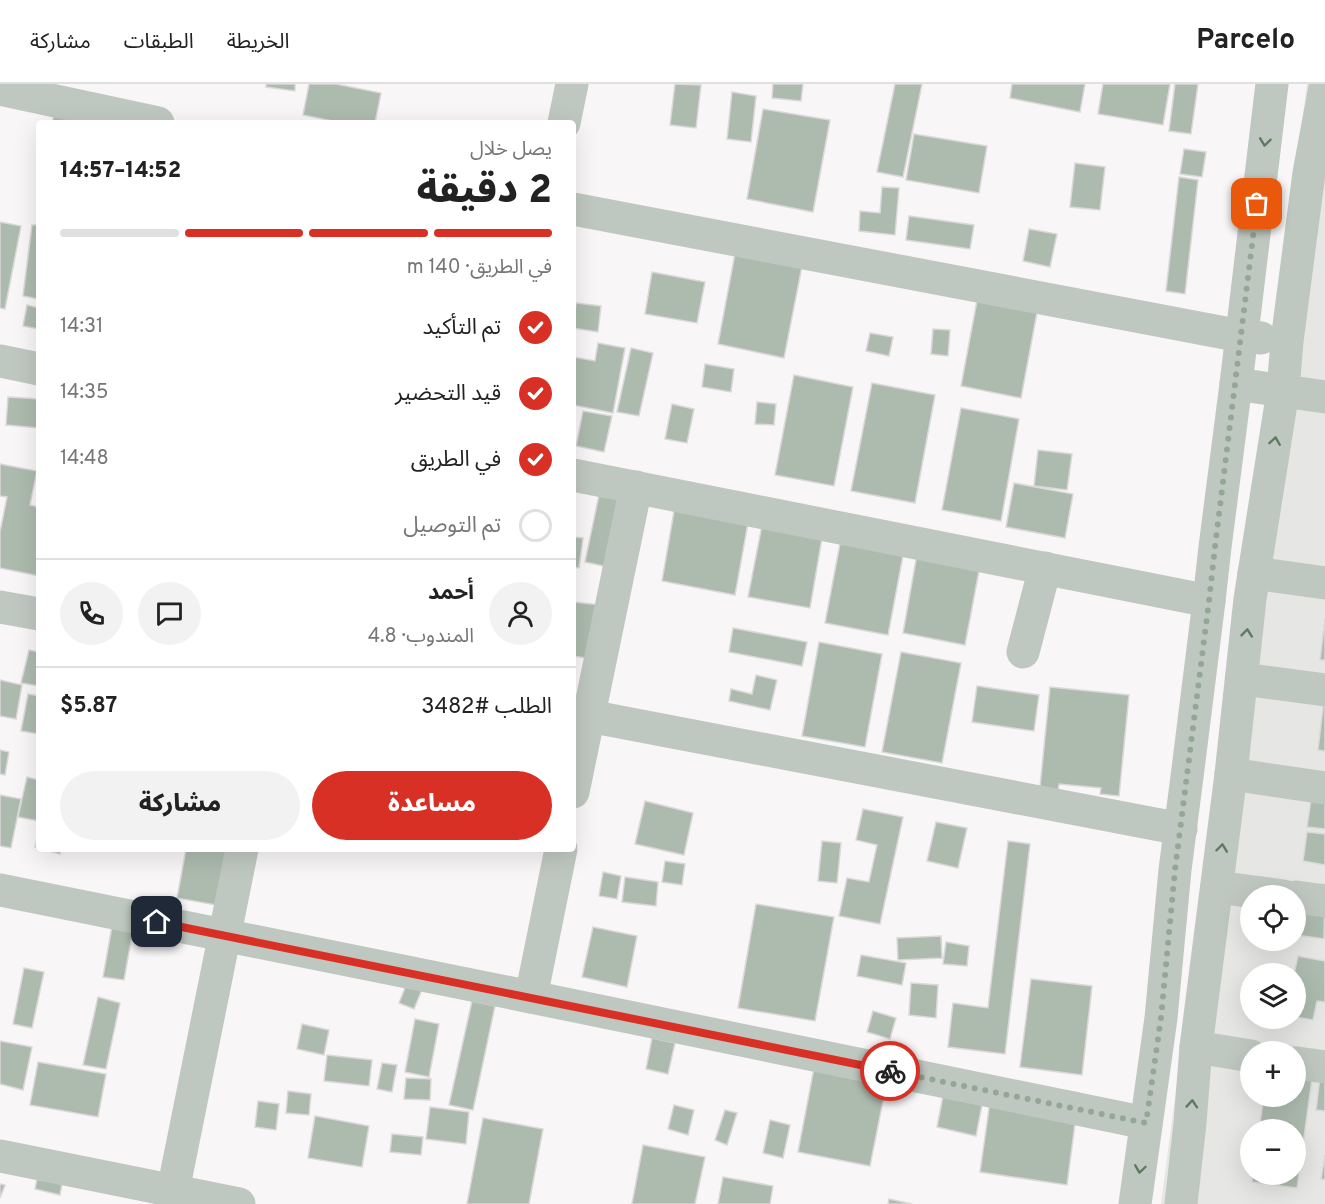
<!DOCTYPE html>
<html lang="ar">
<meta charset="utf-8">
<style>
:root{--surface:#fff;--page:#f2f2f2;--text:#222;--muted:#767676;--line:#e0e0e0;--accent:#d93025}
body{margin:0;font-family:Overpass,"Noto Sans Arabic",sans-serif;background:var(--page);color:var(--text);direction:rtl;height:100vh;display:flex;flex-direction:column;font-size:22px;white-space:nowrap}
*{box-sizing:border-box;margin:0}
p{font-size:20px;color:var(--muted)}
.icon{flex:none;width:33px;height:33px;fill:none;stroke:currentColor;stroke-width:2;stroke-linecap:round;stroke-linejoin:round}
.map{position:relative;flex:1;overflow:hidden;direction:ltr}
.drawer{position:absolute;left:36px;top:36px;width:540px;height:732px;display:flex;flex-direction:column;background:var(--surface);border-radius:6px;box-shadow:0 6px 24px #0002;direction:rtl}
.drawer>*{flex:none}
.buttons{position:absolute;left:1240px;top:801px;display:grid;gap:12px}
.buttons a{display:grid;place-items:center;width:66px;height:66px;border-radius:50%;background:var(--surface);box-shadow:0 6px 24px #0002;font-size:30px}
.pin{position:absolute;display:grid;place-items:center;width:51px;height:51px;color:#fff;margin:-26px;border-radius:12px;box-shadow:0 3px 9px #0006}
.courier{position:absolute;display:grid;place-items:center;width:60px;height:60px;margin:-30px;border:4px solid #d93025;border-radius:50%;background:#fff;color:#222;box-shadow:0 2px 8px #0007}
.head em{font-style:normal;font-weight:800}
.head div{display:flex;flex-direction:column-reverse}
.head{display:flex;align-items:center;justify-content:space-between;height:102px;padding:0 24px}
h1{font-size:39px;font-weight:800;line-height:45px}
.bar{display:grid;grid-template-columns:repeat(4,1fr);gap:9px 6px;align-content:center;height:72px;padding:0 24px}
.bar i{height:8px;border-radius:4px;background:var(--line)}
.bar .current{background:var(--accent)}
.bar p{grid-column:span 4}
.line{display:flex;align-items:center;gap:15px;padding:0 24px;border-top:2px solid var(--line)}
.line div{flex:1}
.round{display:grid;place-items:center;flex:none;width:63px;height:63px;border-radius:32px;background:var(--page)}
ol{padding:0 24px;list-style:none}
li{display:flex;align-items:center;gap:18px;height:66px}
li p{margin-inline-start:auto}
li .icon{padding:6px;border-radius:50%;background:var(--accent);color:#fff;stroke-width:4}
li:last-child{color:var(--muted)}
li i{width:33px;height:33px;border:3px solid var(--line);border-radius:50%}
.primary-button{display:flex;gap:12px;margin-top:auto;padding:12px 24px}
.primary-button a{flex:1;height:69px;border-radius:36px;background:var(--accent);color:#fff;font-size:24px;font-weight:800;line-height:69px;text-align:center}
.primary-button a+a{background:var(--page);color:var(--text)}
header{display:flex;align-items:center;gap:36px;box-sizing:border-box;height:84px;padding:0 30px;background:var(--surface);border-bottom:2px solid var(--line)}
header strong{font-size:28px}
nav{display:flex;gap:33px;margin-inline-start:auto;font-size:21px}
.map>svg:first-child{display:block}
.built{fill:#e6e7e5;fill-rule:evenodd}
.building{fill:#adbbae;stroke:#dad8d9;stroke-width:1.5}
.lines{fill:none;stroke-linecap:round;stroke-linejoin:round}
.minor{stroke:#bfc8c0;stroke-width:33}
.oneway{stroke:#5e7b61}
.done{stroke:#94a696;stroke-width:6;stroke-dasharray:0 10.8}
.route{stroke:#d93025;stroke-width:8}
</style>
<header>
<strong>Parcelo</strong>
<nav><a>الخريطة</a><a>الطبقات</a><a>مشاركة</a></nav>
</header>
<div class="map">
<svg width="1325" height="1120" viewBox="0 0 1325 1120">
<rect width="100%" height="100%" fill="#f8f6f7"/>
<path class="built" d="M1307 0H1325V1120H1161ZM1251 812H1296V856H1251ZM1251 890H1296V934H1251ZM1251 968H1296V1012H1251ZM1251 1046H1296V1090H1251Z"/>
<g class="building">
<polygon points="266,0 295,0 295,7 266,3"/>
<polygon points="309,0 336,0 381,9 375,39 342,39 303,31"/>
<polygon points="675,0 701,1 696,44 670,41"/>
<polygon points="773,0 803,0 801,17 772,14"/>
<polygon points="895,0 922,0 903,93 877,88"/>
<polygon points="1012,0 1085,0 1080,28 1010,14"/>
<polygon points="1103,0 1170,0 1163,41 1098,30"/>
<polygon points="1175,0 1198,0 1191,50 1169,47"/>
<polygon points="732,8 756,12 751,58 727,55"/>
<polygon points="763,25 830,36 813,128 747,115"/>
<polygon points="55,26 120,39 52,39"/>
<polygon points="914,50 987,62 979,109 906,96"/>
<polygon points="1184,65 1206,68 1202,93 1180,90"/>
<polygon points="1075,79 1105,83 1100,126 1070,123"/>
<polygon points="1179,93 1198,96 1185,210 1166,207"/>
<polygon points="882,103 899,104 895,151 859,147 860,127 880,129"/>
<polygon points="909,132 974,141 970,165 906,156"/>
<polygon points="0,138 21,142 5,225 0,224"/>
<polygon points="32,141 39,141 39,215 23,212"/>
<polygon points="1029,145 1057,150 1050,183 1023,177"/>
<polygon points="737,159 804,172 784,274 718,260"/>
<polygon points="652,188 705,198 697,239 645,230"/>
<polygon points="979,206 1039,218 1021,314 961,302"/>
<polygon points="576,219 601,222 598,248 573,244"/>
<polygon points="27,221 39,224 39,245 23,242"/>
<polygon points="933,245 950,246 948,272 931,270"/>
<polygon points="870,249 893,253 889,272 866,267"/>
<polygon points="598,259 625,264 613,329 573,321 573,273 595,277"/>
<polygon points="631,264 653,269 639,332 617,328"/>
<polygon points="705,280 734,285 731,308 702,303"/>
<polygon points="794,291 853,303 834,402 775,391"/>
<polygon points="872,299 935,311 915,419 851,407"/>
<polygon points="8,313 39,315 39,344 6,341"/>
<polygon points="757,318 776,320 774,341 755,340"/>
<polygon points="672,320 694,325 687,359 665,355"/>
<polygon points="961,324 1019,335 1001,437 942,426"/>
<polygon points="583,327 612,332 604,368 576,362"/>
<polygon points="1038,366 1072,370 1067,406 1034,402"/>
<polygon points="0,380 37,387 30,421 39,423 39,492 0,484 0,448 7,413 0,412"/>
<polygon points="1014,399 1073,410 1065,454 1006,443"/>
<polygon points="678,404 752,417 735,511 662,497"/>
<polygon points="599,411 627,417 612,484 585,478"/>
<polygon points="765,426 825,437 810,524 748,513"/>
<polygon points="842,449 905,461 888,551 825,539"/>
<polygon points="573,453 583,454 579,484 573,483"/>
<polygon points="919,459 982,471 965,561 903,549"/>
<polygon points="573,518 601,521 593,575 573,572"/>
<polygon points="1325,534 1325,576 1320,576"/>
<polygon points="733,544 807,558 802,582 729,568"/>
<polygon points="819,558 882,570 865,663 802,652"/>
<polygon points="29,566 39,568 39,602 21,599"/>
<polygon points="901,568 961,579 942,679 882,668"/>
<polygon points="756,591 777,596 770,626 729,617 731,605 752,610"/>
<polygon points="0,596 22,601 16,635 0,632"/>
<polygon points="977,602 1039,611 1034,647 972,638"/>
<polygon points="1050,603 1129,611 1119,712 1100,710 1101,704 1059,700 1057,715 1039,713"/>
<polygon points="1325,606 1325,667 1318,666"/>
<polygon points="28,610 39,612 39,650 21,647"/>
<polygon points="0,666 9,668 5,691 0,690"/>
<polygon points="27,693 39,696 39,737 18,733"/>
<polygon points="0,711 21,715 11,764 0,762"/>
<polygon points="1311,715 1325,718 1325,745 1307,743"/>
<polygon points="645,717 693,729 684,771 635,760"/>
<polygon points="863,725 903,733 880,840 839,832 847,794 869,798 877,761 856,756"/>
<polygon points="936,738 967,744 958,784 927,777"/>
<polygon points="39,746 39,764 35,763"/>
<polygon points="1307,748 1325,750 1325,781 1303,777"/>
<polygon points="822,757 841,759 837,799 818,797"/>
<polygon points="1008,757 1030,760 1005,970 948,963 953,919 988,924"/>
<polygon points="42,765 61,765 60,770"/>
<polygon points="186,765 237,765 227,823 177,814"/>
<polygon points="665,777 685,780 682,801 662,798"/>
<polygon points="603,788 621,792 617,815 599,812"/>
<polygon points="625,793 658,798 656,822 622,818"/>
<polygon points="1301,811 1325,814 1324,855 1296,851"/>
<polygon points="756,820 834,833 815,937 738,924"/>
<polygon points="112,842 133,846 124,896 103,893"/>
<polygon points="593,843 637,852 627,903 582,893"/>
<polygon points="941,852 942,874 898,876 897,854"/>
<polygon points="946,858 969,862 967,882 943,880"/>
<polygon points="861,871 906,879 902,901 857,892"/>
<polygon points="1298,872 1325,877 1325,918 1317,917 1313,936 1296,933 1296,890 1294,890"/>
<polygon points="24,884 44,888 32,944 13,940"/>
<polygon points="1031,895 1092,902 1082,991 1020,983"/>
<polygon points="408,896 423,903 414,925 399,919"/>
<polygon points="911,899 938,901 936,934 909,931"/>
<polygon points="98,913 120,919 106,985 83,981"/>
<polygon points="472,917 495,922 473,1026 449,1021"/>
<polygon points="873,927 896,934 890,955 867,948"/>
<polygon points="415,935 439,940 429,993 405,988"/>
<polygon points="302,940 329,946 324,971 297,965"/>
<polygon points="652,954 675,959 668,990 646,985"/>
<polygon points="0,957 32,963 23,1006 0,1000"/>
<polygon points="1271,959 1316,966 1297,1104 1252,1098 1253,1090 1296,1090 1296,1046 1259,1046 1264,1012 1296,1012 1296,968 1270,968"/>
<polygon points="1323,969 1325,969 1325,1027 1316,1026"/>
<polygon points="327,971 372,976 369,1002 324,997"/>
<polygon points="38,978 106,990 98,1033 30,1021"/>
<polygon points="382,979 397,981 392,1008 377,1005"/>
<polygon points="814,984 887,997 870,1082 798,1068"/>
<polygon points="406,994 431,995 430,1016 404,1015"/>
<polygon points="993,997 1079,1009 1067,1101 980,1088"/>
<polygon points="288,1007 311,1010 309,1031 286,1029"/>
<polygon points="943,1012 982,1021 976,1052 937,1043"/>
<polygon points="258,1017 279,1020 276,1046 255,1043"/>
<polygon points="674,1021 694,1026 688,1051 668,1045"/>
<polygon points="430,1023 469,1028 466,1060 426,1055"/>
<polygon points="725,1026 737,1029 727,1061 715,1056"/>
<polygon points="315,1032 369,1042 362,1083 308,1074"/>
<polygon points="483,1034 543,1045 529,1120 467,1120"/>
<polygon points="770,1036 790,1041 783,1074 763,1069"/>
<polygon points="392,1050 423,1053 421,1071 390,1068"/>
<polygon points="643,1061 705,1073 695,1120 632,1120"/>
<polygon points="1325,1071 1325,1096 1321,1095"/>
<polygon points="723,1093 773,1102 770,1120 718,1120"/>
<polygon points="37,1095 62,1100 60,1111 35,1105"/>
<polygon points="0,1100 5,1101 0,1114"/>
<polygon points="889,1115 912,1120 888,1120"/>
</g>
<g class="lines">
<g class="minor">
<polyline points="0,5 158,39"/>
<polyline points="564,39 572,0"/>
<polyline points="573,125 1241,252 1261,254"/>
<polyline points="0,277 39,285"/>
<polyline points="1236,300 1325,313"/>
<polyline points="573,391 1209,517"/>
<polyline points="1254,489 1325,499"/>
<polyline points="0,523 39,530"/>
<polyline points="1023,568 1045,484"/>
<polyline points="1242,595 1325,606"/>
<polyline points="573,629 1181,745"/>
<polyline points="1231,690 1325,704"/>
<polyline points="573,708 636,403"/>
<polyline points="1217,803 1284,812"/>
<polyline points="0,806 531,913 1146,1039"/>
<polyline points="1296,813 1325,817"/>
<polyline points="531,913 561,765"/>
<polyline points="1196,963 1251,972"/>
<polyline points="1296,979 1325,983"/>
<polyline points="0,1072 239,1120"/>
<polyline points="173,1107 242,765"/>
<polyline points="1135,1120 1161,934 1175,786 1188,685 1209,517 1215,463 1236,300 1272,0"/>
<polyline points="1181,1120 1190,1039 1196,963 1231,690 1250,515 1283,307 1287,257 1309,89 1325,3"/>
</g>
</g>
<defs><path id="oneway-chevron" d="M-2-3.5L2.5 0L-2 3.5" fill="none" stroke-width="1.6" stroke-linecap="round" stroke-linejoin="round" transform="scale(1.5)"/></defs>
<g class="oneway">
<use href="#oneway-chevron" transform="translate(1265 58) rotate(97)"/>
<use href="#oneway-chevron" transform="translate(1275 357) rotate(-81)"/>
<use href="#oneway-chevron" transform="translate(1247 549) rotate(-84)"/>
<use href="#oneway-chevron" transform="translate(1222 764) rotate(-83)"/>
<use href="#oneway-chevron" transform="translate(1192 1020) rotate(-86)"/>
<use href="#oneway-chevron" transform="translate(1140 1085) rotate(98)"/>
</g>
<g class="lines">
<polyline class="done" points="890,987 1146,1039 1161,934 1175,786 1209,517 1215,463 1257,120"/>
<polyline class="route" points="157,838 890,987"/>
</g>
</svg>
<div class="buttons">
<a><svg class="icon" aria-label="locate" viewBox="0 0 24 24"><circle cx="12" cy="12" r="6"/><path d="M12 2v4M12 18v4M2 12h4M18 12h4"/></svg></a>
<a><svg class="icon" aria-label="layers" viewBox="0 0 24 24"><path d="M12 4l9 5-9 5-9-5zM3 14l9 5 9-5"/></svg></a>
<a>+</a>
<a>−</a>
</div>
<div class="pin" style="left:1257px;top:120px;background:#ea580c"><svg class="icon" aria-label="bag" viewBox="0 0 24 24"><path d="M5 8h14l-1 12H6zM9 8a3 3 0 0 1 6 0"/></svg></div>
<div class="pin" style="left:157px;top:838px;background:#1f2937"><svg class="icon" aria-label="home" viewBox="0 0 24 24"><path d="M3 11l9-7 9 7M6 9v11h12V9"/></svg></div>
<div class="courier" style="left:890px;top:987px"><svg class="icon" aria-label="bike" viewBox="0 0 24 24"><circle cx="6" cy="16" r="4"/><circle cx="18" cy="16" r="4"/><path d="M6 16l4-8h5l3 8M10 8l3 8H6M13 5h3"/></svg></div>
<section class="drawer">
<div class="head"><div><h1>2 دقيقة</h1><p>يصل خلال</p></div><em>14:52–14:57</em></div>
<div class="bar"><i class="current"></i><i class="current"></i><i class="current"></i><i></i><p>في الطريق · 140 m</p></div>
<ol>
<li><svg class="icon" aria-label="check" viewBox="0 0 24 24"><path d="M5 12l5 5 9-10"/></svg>تم التأكيد<p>14:31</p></li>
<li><svg class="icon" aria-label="check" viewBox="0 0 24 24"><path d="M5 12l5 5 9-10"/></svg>قيد التحضير<p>14:35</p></li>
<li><svg class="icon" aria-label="check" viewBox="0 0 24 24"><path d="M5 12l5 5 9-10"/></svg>في الطريق<p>14:48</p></li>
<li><i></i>تم التوصيل</li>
</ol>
<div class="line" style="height:108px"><a class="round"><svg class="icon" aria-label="person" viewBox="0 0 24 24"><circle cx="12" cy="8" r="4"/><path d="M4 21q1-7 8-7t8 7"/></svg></a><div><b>أحمد</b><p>المندوب · 4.8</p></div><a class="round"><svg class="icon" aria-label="chat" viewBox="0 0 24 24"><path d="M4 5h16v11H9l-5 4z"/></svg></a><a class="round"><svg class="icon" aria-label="phone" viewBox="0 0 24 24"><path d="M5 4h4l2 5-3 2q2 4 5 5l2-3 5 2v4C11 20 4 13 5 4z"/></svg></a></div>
<div class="line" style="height:78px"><div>الطلب #3482</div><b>$5.87</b></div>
<div class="primary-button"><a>مساعدة</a><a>مشاركة</a></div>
</section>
</div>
